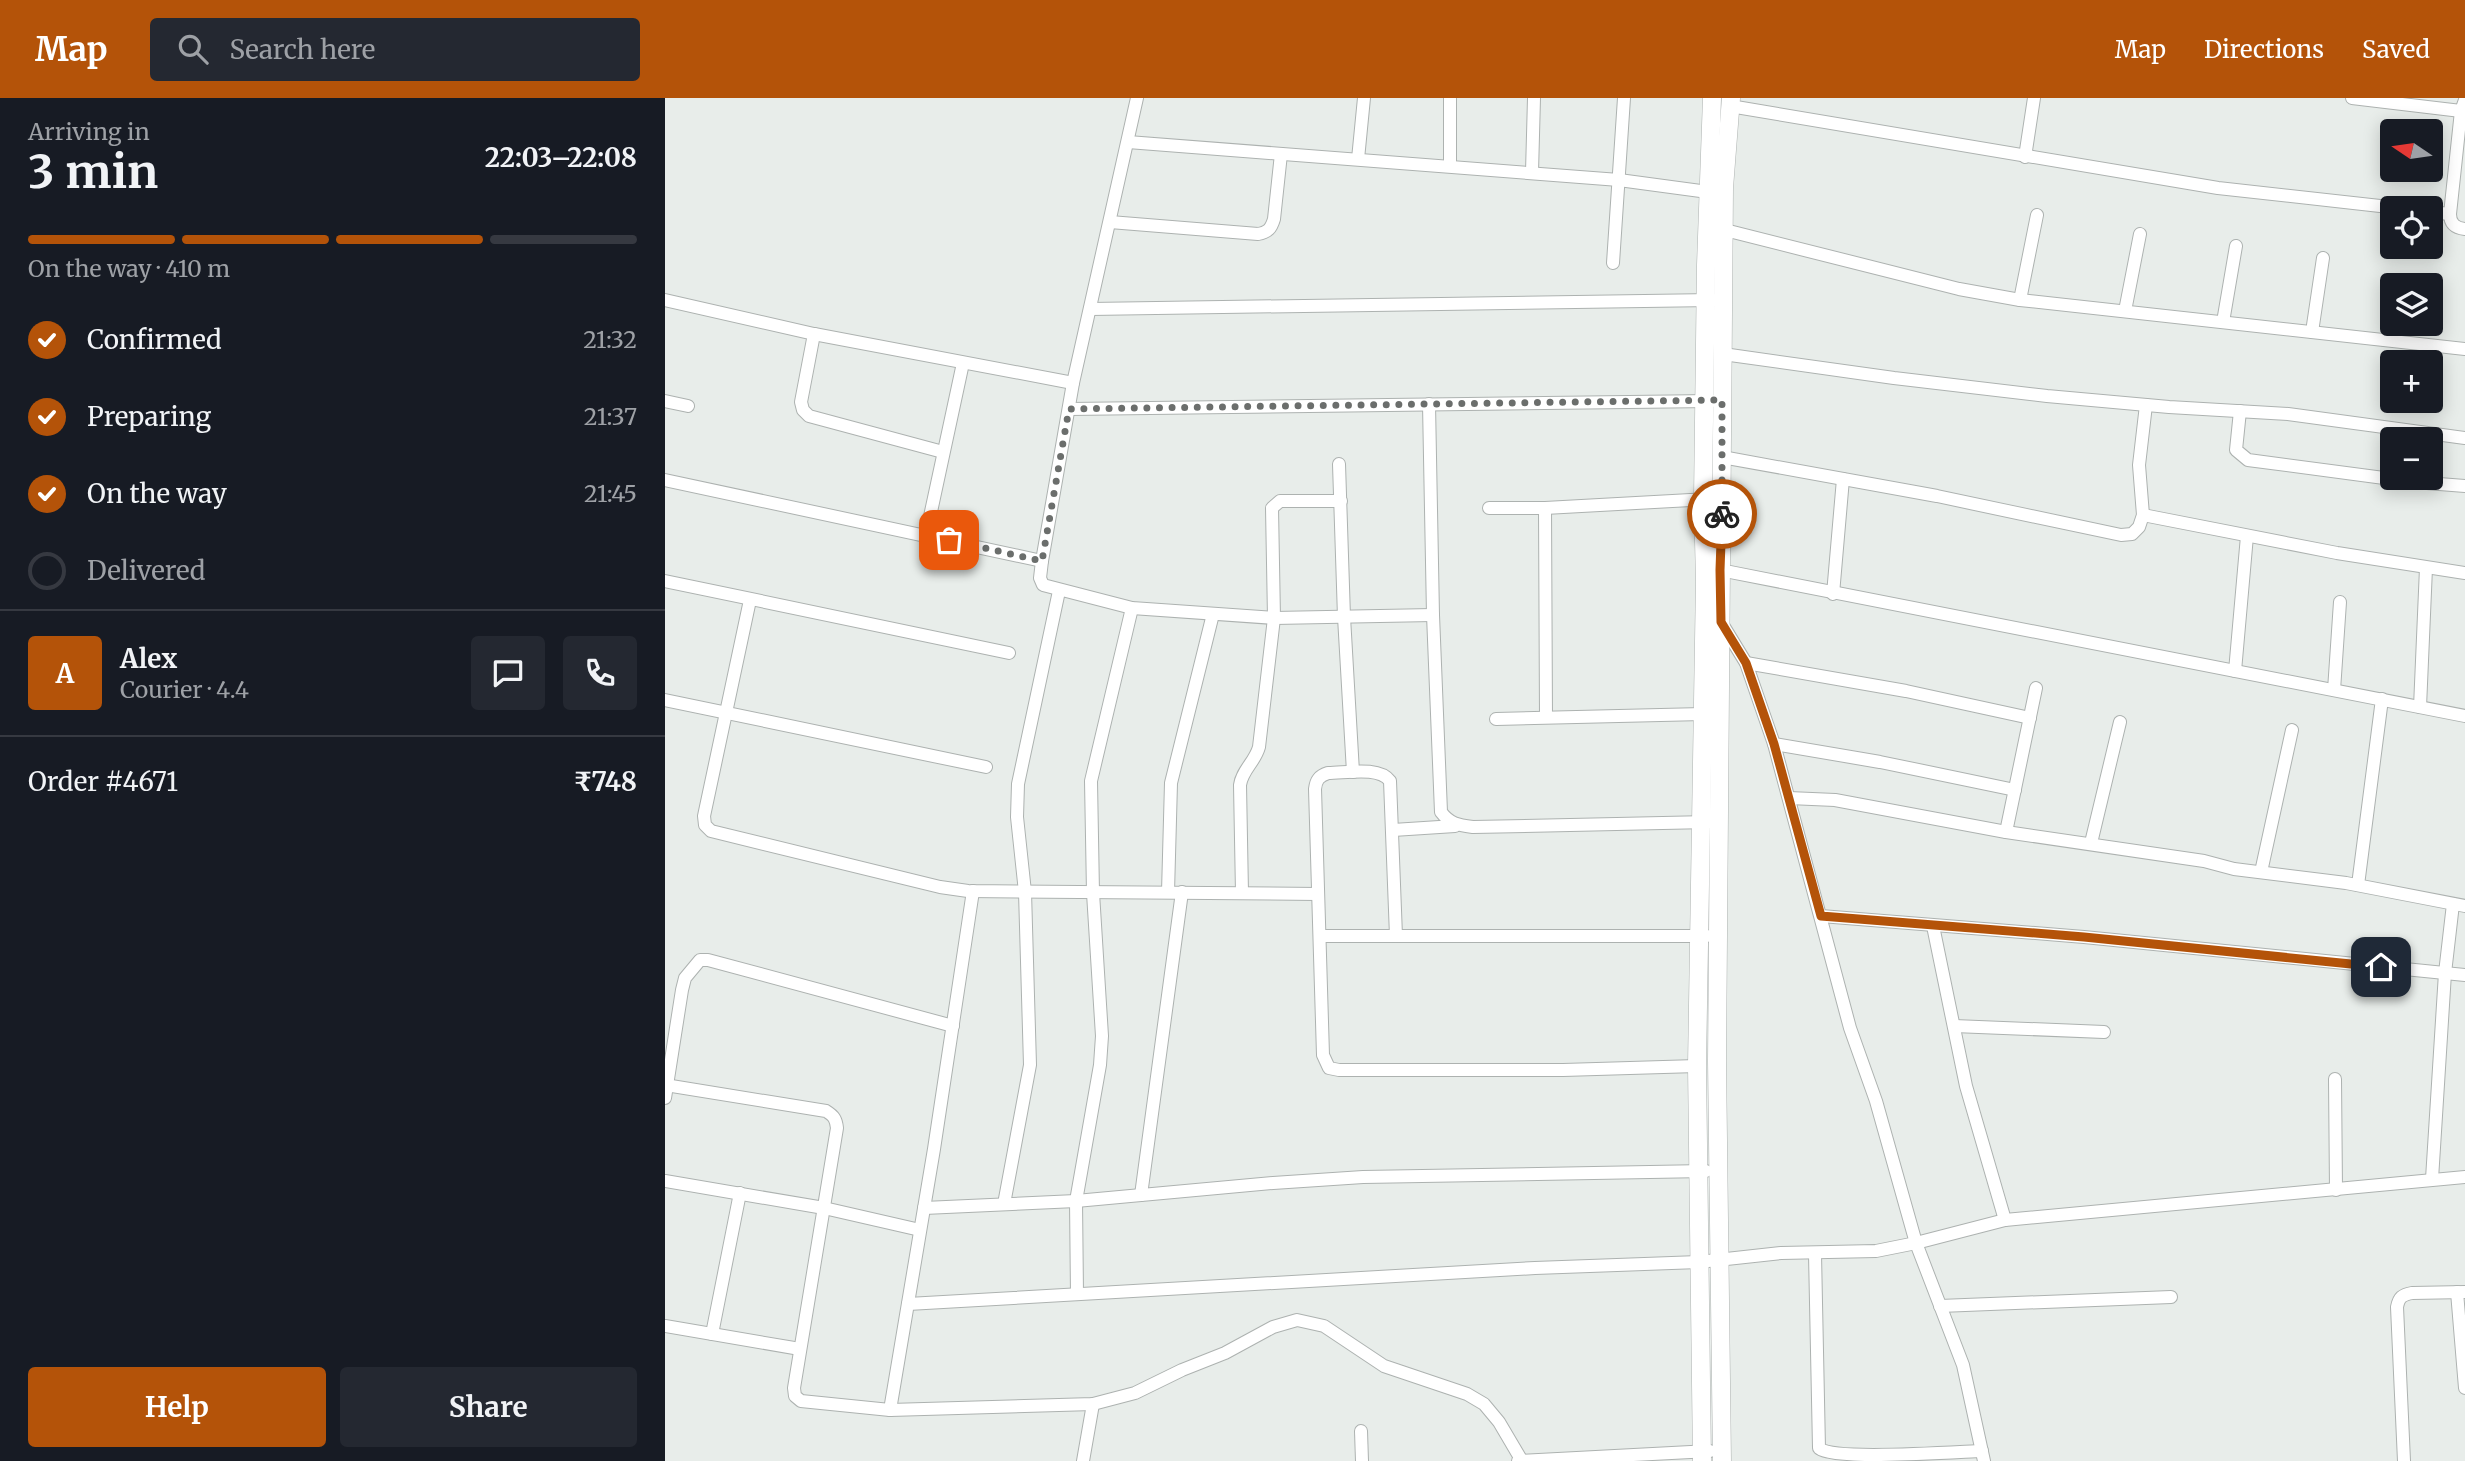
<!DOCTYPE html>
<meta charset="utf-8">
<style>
:root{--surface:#171b24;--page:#242831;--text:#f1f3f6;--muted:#9ea1a6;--line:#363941;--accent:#b45309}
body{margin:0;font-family:Merriweather,serif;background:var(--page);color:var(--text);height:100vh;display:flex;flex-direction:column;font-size:26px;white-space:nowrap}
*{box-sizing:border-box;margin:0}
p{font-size:23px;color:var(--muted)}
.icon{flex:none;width:38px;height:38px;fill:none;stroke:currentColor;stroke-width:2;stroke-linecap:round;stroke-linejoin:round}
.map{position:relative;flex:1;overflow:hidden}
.side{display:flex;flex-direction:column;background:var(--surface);width:665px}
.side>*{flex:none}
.needle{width:46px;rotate:283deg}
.controls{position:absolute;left:1715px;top:21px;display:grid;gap:14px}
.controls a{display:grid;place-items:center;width:63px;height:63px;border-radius:7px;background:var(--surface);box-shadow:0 4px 18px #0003;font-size:35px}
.pin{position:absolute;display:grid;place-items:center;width:60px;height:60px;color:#fff;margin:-30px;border-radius:14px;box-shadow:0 4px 10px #0006}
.courier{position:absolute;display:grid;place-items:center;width:70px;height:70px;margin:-35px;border:5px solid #b45309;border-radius:50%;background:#fff;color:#222;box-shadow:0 2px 9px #0007}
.summary em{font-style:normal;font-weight:700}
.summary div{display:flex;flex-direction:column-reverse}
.summary{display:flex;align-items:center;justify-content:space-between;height:119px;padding:0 28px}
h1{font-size:46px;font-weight:700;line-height:52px}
.bar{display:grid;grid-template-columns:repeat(4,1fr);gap:10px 7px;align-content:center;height:84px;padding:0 28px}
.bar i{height:9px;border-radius:5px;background:var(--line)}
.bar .on{background:var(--accent)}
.bar p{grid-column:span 4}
.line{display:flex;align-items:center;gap:18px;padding:0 28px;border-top:2px solid var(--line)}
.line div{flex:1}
.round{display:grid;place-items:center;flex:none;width:74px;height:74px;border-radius:7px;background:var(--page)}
ol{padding:0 28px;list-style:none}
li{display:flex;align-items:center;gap:21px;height:77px}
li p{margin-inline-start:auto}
li .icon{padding:7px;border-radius:50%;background:var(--accent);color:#fff;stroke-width:4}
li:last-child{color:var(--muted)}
li i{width:38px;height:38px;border:4px solid var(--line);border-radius:50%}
.action{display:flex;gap:14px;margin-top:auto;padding:14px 28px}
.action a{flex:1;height:80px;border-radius:7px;background:var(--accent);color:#fff;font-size:28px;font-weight:700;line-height:80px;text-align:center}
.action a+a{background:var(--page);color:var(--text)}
header{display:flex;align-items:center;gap:42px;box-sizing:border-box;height:98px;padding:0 35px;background:var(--accent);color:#fff}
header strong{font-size:33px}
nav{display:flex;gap:38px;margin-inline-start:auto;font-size:24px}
.search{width:490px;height:63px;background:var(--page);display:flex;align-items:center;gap:18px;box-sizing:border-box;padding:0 24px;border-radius:7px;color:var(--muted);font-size:26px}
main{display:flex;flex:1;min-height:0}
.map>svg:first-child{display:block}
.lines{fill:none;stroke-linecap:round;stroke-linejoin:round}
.minor-casing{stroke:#adb2b0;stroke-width:14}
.secondary-casing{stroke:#adb2b0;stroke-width:19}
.minor{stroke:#fff;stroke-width:12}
.secondary{stroke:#fff;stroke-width:18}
.done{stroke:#6b6e6c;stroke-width:7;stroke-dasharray:0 12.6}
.route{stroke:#b45309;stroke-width:9}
</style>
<header>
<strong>Map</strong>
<div class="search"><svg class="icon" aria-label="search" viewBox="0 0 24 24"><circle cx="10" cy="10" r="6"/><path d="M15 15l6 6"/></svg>Search here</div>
<nav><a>Map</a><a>Directions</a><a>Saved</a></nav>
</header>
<main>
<section class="side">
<div class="summary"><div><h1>3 min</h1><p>Arriving in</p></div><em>22:03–22:08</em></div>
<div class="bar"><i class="on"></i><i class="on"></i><i class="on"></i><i></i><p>On the way · 410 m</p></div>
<ol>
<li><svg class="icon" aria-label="check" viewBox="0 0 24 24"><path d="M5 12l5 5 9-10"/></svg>Confirmed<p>21:32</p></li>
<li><svg class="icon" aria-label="check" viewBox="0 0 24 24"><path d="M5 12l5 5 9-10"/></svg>Preparing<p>21:37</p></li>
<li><svg class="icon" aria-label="check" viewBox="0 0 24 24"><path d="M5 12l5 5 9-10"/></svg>On the way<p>21:45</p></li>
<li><i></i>Delivered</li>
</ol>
<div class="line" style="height:126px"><b class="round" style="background:var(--accent);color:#fff">A</b><div><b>Alex</b><p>Courier · 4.4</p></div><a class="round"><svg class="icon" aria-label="chat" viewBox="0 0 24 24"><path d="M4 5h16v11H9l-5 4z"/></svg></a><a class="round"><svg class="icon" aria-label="phone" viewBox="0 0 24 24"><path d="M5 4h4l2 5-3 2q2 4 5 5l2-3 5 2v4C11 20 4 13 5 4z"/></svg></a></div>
<div class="line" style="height:91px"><div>Order #4671</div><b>₹748</b></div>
<div class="action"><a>Help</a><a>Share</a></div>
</section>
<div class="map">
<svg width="1800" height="1363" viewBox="0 0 1800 1363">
<rect width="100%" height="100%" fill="#e8edea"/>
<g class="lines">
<g class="minor-casing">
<g id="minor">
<polyline points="472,0 408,285 377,463 375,480 378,487 467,510 609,520 768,517"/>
<polyline points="1687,0 1796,13"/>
<path d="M1800 2 1796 13 1785 116C1785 126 1791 130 1800 131"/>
<polyline points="1065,8 1553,90 1733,110"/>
<polyline points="463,44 954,82 1043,94"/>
<polyline points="1360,59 1369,0"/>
<polyline points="693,61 699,0"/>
<polyline points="785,68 785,0"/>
<polyline points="867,74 869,0"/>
<polyline points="1766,114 1785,116"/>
<path d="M445 124 593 136C603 134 606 131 609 121L616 56"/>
<polyline points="1052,130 1294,191 1355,202 1800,251"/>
<polyline points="948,165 959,0"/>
<polyline points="0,202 149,236 408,285"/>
<polyline points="1355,202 1372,117"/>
<polyline points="425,211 1048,202"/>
<polyline points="1460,213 1475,136"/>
<polyline points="1558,224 1571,148"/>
<polyline points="1647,234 1658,160"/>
<polyline points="149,236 136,304 138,312 144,318 278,354"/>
<polyline points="1058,256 1229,280 1382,298 1504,309 1623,316 1800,340"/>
<polyline points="0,303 23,308"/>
<path d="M764 306 768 517 776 714C785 726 793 727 808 729L1044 724"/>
<polyline points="404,311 1047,303"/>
<polyline points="1575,313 1571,352 1583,362 1749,384 1800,388"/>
<polyline points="1057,359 1272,398 1456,437 1467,436 1474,429 1478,417 1474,367 1481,307"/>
<polyline points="674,366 679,519 688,674"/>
<polyline points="0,382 377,463"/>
<polyline points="824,410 880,410 1044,401"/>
<polyline points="880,410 881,619"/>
<polyline points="1478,417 1672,455 1800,475"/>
<polyline points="261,437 298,265"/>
<polyline points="1055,472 1800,618"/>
<polyline points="0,483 344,555"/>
<polyline points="1168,496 1178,381"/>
<polyline points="85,502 39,718 40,727 46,733 275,789 303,793 653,796"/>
<polyline points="1056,524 1081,565 1109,646 1185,930 1211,1003 1251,1145 1298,1267 1319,1363"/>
<polyline points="1081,565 1241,593 1365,620"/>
<polyline points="1570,573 1582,438"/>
<polyline points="1669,592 1675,504"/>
<polyline points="0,602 321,669"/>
<polyline points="1755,609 1761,470"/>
<polyline points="831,621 1038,616"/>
<polyline points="1109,646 1215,664 1350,692"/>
<polyline points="1124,700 1170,702 1341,734 1539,763 1569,771 1681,785 1800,808"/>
<polyline points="728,732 790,728"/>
<polyline points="1341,734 1371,590"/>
<polyline points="1426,745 1455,624"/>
<polyline points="1596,774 1627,632"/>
<polyline points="1693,787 1717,601"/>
<polyline points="503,794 506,685 548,516"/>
<path d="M577 795 575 687C577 672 590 664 594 649L609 520 607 410 615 403H676"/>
<polyline points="1156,818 1419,839 1800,877"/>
<polyline points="1268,828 1301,988 1340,1122"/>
<polyline points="655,838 1042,838"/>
<path d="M731 838 725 683C714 668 681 675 663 675 654 678 651 682 650 691L658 957 664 970 674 972H898L1032 968"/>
<polyline points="1289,928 1439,934"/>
<polyline points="1670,981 1671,1092"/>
<path d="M0 987 161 1013C169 1018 171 1021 172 1030L129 1290 130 1298 136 1303 225 1312 428 1306 470 1295 517 1272 560 1255 608 1229 632 1222 659 1228 719 1268 802 1296 819 1306 834 1324 857 1363"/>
<polyline points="0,1000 17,892 20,880 35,862 43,862 288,928"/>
<polyline points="1767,1081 1780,875 1788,806"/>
<polyline points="0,1083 159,1110 255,1132"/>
<polyline points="476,1097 517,794"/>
<polyline points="339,1106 365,967 360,794 352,719 353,686 394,493"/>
<polyline points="259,1110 411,1103 608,1085 698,1079 1041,1073"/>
<path d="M1150 1156 1154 1350C1168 1363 1291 1354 1317 1353"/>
<polyline points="1792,1194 1800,1290"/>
<polyline points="412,1196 411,1103 435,967 437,938 428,795 426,683 467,510"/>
<polyline points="243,1206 870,1170 1034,1164 1116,1155 1211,1153 1251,1145 1340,1122 1800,1079"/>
<polyline points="1275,1208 1506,1199"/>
<polyline points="0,1228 135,1251"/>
<polyline points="47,1236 75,1095"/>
<polyline points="225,1312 269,1051 308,793"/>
<polyline points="696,1333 697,1363"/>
<polyline points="418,1363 428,1306"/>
<polyline points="853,1363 1045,1353"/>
<path d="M1739 1363 1732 1209C1734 1199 1737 1197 1747 1195L1800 1194"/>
</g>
</g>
<g class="secondary-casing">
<g id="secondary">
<polyline points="1037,1363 1032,968 1040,483 1038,401 1041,167 1047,0"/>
<polyline points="1057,1363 1052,963 1059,90 1066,0"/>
</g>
</g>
<use href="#minor" class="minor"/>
<use href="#secondary" class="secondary"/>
</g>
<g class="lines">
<polyline class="done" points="284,442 377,463 404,311 1057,302 1057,416"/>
<polyline class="route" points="1057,416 1055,472 1056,524 1081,565 1109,646 1156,818 1419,839 1716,869"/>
</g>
</svg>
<div class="controls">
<a><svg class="needle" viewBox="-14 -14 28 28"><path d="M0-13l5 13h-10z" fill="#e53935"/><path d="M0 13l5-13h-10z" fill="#9ea1a6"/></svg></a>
<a><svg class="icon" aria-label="locate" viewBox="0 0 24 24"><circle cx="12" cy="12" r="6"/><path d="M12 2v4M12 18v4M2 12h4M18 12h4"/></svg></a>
<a><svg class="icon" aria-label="layers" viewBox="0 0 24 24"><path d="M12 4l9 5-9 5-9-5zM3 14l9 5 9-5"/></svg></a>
<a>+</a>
<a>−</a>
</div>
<div class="pin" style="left:284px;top:442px;background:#ea580c"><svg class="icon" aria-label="bag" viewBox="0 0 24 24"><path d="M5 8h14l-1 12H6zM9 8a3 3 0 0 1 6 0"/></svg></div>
<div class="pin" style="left:1716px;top:869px;background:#1f2937"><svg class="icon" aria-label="home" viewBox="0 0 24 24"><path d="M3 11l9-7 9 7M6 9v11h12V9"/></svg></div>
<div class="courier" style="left:1057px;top:416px"><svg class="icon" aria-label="bike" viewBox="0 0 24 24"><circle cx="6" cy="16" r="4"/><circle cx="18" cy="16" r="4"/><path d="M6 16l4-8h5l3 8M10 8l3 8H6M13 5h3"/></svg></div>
</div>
</main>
